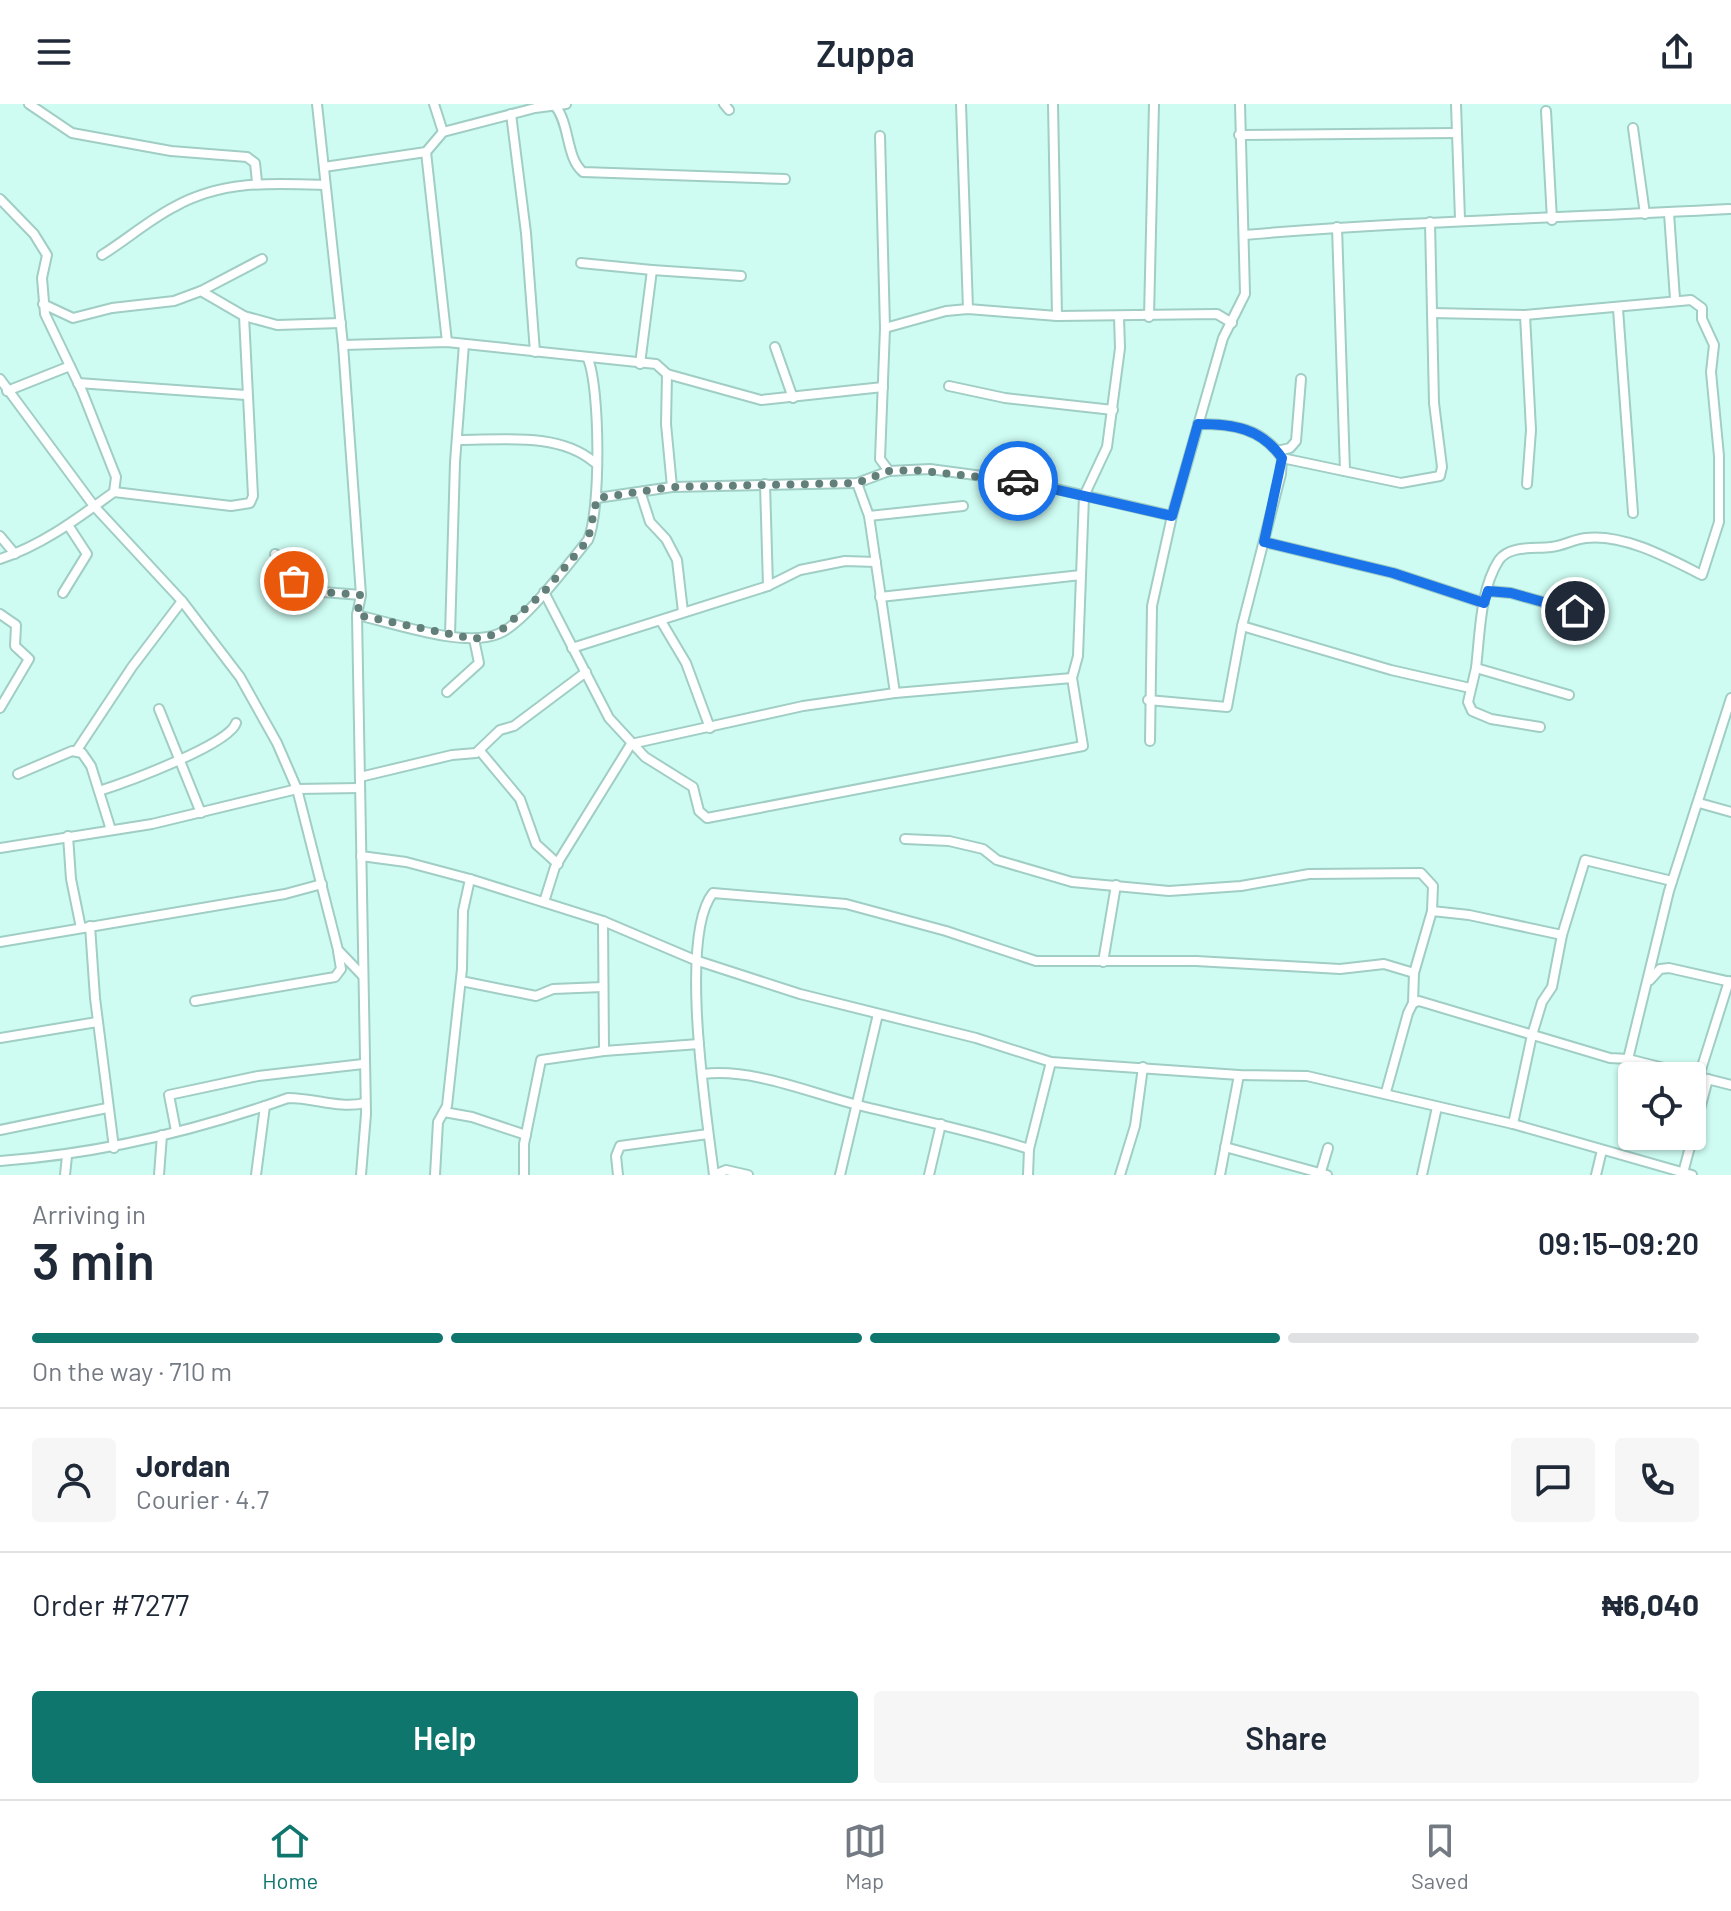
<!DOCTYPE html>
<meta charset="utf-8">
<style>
:root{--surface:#fff;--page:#f6f6f7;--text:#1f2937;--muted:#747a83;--line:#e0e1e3;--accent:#0f766e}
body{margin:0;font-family:Barlow,sans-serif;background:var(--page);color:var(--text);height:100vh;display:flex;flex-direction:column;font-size:30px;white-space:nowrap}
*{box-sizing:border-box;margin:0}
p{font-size:26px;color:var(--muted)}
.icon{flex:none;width:44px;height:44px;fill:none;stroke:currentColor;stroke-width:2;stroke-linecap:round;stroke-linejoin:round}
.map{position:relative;height:1071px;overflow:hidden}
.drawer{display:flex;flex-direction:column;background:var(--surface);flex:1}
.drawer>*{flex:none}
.buttons{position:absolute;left:1618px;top:958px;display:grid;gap:16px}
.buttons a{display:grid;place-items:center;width:88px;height:88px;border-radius:8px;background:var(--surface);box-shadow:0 2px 6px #0004;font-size:40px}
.pin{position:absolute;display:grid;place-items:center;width:68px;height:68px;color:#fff;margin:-34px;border:4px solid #fff;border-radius:50%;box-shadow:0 2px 8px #0007}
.courier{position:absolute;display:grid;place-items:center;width:80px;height:80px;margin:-40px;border:6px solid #1a73e8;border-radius:50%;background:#fff;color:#222;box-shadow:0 2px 10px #0007}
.headline em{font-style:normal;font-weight:600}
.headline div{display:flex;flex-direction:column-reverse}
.headline{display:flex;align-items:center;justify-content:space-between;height:136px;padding:0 32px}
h1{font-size:52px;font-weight:600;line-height:60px}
.bar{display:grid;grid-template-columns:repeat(4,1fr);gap:12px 8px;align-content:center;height:96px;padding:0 32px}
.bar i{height:10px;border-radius:6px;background:var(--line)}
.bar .active{background:var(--accent)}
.bar p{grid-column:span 4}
.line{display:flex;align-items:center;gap:20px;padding:0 32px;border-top:2px solid var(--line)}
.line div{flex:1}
.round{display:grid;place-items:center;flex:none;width:84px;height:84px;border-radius:8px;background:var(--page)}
.primary-button{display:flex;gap:16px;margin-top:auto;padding:16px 32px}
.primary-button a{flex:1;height:92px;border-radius:8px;background:var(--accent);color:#fff;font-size:32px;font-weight:600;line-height:92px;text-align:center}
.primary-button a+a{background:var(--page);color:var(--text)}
header{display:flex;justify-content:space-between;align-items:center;height:104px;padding:0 32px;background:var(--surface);font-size:36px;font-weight:600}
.tab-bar{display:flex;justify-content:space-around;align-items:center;height:112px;border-top:2px solid var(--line);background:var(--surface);font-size:22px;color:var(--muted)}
.tab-bar a{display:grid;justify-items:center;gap:4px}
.tab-bar .active{color:var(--accent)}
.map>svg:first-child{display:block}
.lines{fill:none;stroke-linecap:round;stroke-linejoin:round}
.minor-casing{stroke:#a0cdc4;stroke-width:12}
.minor{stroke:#fff;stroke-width:8}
.done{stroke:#637f79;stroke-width:8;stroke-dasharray:0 14.4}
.route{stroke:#1a73e8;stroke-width:10}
</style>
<header><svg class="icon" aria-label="menu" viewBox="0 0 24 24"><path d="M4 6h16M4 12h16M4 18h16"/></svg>Zuppa<svg class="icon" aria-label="share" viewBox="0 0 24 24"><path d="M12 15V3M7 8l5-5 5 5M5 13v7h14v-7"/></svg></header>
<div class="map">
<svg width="1731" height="1071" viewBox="0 0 1731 1071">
<rect width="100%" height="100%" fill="#cefcf2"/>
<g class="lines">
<g class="minor-casing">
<g id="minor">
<polyline points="29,0 72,29 171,47 247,53 255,59 257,78"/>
<polyline points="317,0 343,241 361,491 357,511 366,1010 361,1071"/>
<polyline points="434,0 443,28"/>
<polyline points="724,0 729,6"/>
<polyline points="961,0 968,205"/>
<polyline points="1053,0 1057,212"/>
<polyline points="1456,0 1460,115"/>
<path d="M556 3C570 21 566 54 583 68L785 75"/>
<polyline points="1546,7 1552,116"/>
<polyline points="511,10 526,129 535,248"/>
<polyline points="1633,24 1645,110"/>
<polyline points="1239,31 1456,29"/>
<polyline points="880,32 885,224 880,355 889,367"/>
<polyline points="426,48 447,238"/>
<polyline points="324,63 426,48 443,28 535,4 566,0"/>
<path d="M0 95 34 130 47 151 42 174 45 210 82 287 116 373 114 388C78 414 43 441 0 455"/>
<polyline points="1669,109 1675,195"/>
<polyline points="1337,123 1345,367"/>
<path d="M1244 131C1406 117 1567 114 1729 105"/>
<path d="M102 151C126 136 149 116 174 103 222 76 272 79 325 81"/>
<polyline points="581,159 652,166 640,260"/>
<polyline points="652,166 741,172"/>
<polyline points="201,187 262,155"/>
<polyline points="43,200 73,214 112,204 174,197 201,187 244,212 277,221 341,219"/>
<polyline points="1618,205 1633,409"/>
<path d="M1432 209 1525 211 1691 196 1702 204V215L1714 241 1711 268 1719 352V418L1702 471C1668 454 1625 430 1586 434 1574 435 1563 442 1551 443 1534 445 1510 441 1499 456 1480 485 1480 530 1476 564"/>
<polyline points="1525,211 1531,326 1527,380"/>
<polyline points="1149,213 1154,0"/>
<polyline points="885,224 946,207 968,205 1057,212 1217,210 1232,219"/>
<polyline points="343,241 447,238 656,260 667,270 761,296 883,283"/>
<polyline points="775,243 793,294"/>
<polyline points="667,270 666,320 672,383"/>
<polyline points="0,275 94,402 182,497 240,573 277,639 297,685 338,846 363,872"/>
<polyline points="78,279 246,291"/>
<polyline points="949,282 1005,294 1113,306"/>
<polyline points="7,287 70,262"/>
<path d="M458 336C501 336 559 328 594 358"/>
<polyline points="1277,347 1290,344 1296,337 1301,275"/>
<polyline points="1282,354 1401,379 1440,372 1442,363 1434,299 1430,118"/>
<polyline points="857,379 869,412 895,589"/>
<polyline points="765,380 768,482"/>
<polyline points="114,388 231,402 250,399 253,392 244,212"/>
<polyline points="641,390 650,418 666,435 677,456 683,508"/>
<polyline points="597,394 672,383 857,379 889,367 930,365 1027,378 1172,412"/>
<polyline points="869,412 963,402"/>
<polyline points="0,432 15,450"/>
<polyline points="1264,438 1393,469 1484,499"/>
<polyline points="275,450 290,459 298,486 361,491"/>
<polyline points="1488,487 1511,489 1575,507"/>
<polyline points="544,488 609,614 645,653 693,683 699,707 707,714 1083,642 1072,574 1078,552 1084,392 1107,343 1120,244 1119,213"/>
<polyline points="63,489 87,450 68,421"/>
<polyline points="880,493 1081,471"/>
<polyline points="0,510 16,521 15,542 29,555 0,604"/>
<path d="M357 511C394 519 462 544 498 530 524 520 569 459 588 436 601 407 600 284 588 255"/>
<polyline points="661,517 686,559 710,624"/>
<polyline points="1242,522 1391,566 1470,584"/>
<polyline points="450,531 455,358 464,240"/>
<polyline points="572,544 768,482 800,466 845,457 876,458"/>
<polyline points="447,588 479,559 474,535"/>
<path d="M1148 596 1227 603 1242 522 1281 370 1282 354C1262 324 1233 320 1198 320"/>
<polyline points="159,605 201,709"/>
<polyline points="1540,623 1491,615 1472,607 1468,598 1476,564 1569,591"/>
<polyline points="1150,637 1152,502 1172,412 1223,234 1245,190 1240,0"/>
<polyline points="77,646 132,563 182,497"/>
<polyline points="480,647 520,695 536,740 558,760"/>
<polyline points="18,670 72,647 82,649 91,662 111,726"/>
<polyline points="360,673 452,651 476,649 500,626 514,622 586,568"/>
<path d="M99 687C124 679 229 641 236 619"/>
<polyline points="1699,699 1731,708"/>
<polyline points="68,732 71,775 81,824"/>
<polyline points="905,735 949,737 983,745 997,756 1072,778 1169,787 1241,782 1309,770 1421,769 1433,782 1432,807"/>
<polyline points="0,744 152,720 297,685 360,684"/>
<polyline points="361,752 406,758 470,775 603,817 695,856 800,890 976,934 1051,958 1239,971 1307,972 1513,1020 1692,1071"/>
<polyline points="544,798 555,763 631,640 803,602 895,589 1072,574"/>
<polyline points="603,817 604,947"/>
<polyline points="90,822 95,894 114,1044"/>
<polyline points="1562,831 1585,756 1672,777"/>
<polyline points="0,838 285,790 322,780"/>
<polyline points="1103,858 1116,781"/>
<polyline points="1414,869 1432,807 1469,811 1562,831 1552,883 1542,898 1532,931 1513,1020"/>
<polyline points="1650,876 1660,865 1669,864 1731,878"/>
<polyline points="461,877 536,892 553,885 603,883"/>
<polyline points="195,897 335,873 341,865 338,847"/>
<polyline points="0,934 97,918"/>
<polyline points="1628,955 1669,787 1731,594"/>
<path d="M703 970C752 964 808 988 854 1000 913 1015 971 1026 1029 1045"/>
<polyline points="1699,972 1729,877"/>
<polyline points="1386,988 1408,909 1413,899 1419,897 1610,954 1628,955 1731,981"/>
<polyline points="444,1008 472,1013 526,1031"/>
<polyline points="0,1026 107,1004"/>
<polyline points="176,1027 169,991 258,972 363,960"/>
<polyline points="1225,1043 1327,1071"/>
<path d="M0 1057C99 1050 195 1027 288 994 316 994 338 1005 365 999"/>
<polyline points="1683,1069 1708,975"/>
<polyline points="65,1071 67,1052"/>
<polyline points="159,1071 162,1031"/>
<polyline points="256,1071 265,1002"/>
<polyline points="435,1071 438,1018 447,1002 462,865 463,807 470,775"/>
<polyline points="524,1071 524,1040 541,956 604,947 699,940"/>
<polyline points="618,1071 616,1052 620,1042 708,1030"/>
<path d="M714 1071C707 1014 678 832 713 789L846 800 946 827 1036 857H1196L1340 865 1384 860 1414 869 1413 899"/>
<polyline points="714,1071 726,1066 748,1071"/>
<polyline points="840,1071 878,910"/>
<polyline points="929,1071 941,1020"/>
<polyline points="1028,1071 1029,1045 1051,958"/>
<polyline points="1120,1071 1135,1022 1143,963"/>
<polyline points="1220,1071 1239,971"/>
<polyline points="1320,1071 1328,1044"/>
<polyline points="1422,1071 1437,1003"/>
<polyline points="1596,1071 1602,1046"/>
</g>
</g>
<use href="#minor" class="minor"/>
</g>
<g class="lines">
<polyline class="done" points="294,477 298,486 361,491 357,511 474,535 497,530 544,488 588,436 597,394 672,383 857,379 889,367 914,366 1018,377"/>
<path class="route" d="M1018 377 1172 412 1198 320C1233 320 1261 324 1282 354L1264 438 1393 469 1484 499 1488 487 1511 489 1575 507"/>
</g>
</svg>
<div class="buttons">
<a><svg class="icon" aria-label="locate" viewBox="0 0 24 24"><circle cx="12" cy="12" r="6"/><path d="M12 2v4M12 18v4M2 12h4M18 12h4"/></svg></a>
</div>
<div class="pin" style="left:294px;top:477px;background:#ea580c"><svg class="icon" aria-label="bag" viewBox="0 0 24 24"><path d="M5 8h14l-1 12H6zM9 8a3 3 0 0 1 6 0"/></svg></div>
<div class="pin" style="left:1575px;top:507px;background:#1f2937"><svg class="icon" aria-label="home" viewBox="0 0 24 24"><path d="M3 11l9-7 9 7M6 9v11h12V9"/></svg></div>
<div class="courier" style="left:1018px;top:377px"><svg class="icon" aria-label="car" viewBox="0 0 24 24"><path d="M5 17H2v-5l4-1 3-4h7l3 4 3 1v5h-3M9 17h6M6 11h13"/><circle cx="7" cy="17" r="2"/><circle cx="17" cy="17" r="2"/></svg></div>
</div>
<section class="drawer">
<div class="headline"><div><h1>3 min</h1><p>Arriving in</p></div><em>09:15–09:20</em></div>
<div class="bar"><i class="active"></i><i class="active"></i><i class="active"></i><i></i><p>On the way · 710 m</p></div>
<div class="line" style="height:144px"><a class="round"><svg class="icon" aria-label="person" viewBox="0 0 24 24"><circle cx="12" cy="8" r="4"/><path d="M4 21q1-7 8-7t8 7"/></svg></a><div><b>Jordan</b><p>Courier · 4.7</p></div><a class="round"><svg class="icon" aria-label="chat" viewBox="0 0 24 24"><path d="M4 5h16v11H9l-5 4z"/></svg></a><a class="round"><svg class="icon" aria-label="phone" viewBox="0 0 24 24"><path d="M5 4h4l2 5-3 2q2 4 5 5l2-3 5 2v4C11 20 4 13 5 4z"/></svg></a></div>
<div class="line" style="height:104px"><div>Order #7277</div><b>₦6,040</b></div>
<div class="primary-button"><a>Help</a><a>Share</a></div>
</section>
<nav class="tab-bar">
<a class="active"><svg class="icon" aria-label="home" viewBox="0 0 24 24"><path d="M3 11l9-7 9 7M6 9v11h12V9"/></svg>Home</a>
<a><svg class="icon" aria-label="map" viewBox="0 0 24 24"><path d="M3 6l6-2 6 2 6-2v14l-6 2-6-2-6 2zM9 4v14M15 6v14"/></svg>Map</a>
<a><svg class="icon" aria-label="saved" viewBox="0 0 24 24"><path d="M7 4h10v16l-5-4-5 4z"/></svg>Saved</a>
</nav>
